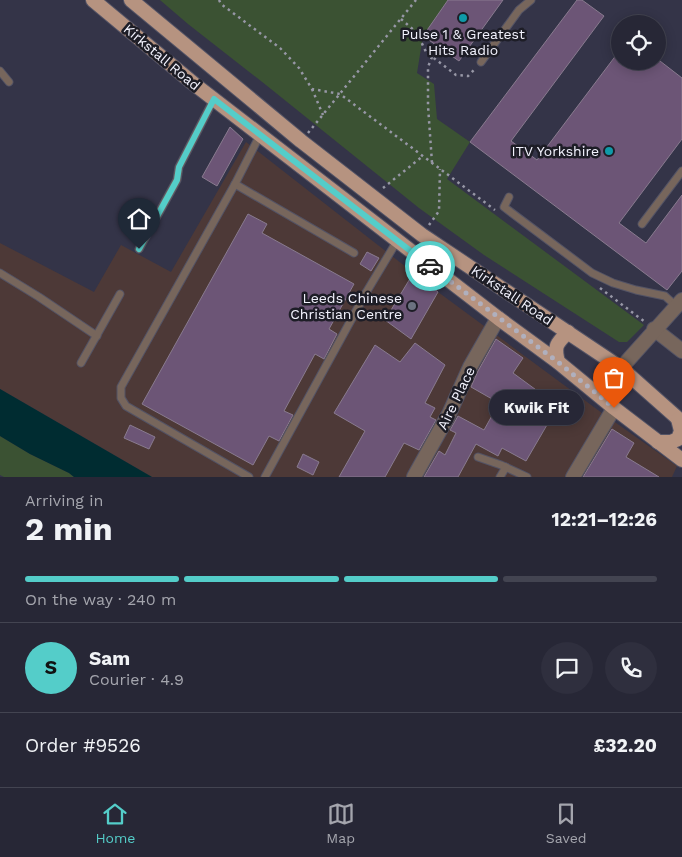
<!DOCTYPE html>
<meta charset="utf-8">
<style>
:root{--surface:#272736;--page:#2f2f3e;--text:#f1f3f6;--muted:#a4a5ad;--line:#434451;--accent:#54cdc9}
body{margin:0;font-family:"Work Sans",sans-serif;background:var(--page);color:var(--text);height:100vh;display:flex;flex-direction:column;font-size:19px;white-space:nowrap}
*{box-sizing:border-box;margin:0}
p{font-size:16px;color:var(--muted)}
.icon{flex:none;width:28px;height:28px;fill:none;stroke:currentColor;stroke-width:2;stroke-linecap:round;stroke-linejoin:round}
.map{position:relative;height:477px;overflow:hidden}
.drawer{display:flex;flex-direction:column;background:var(--surface);flex:1}
.drawer>*{flex:none}
.controls{position:absolute;left:611px;top:15px;display:grid;gap:10px}
.controls a{display:grid;place-items:center;width:55px;height:55px;border-radius:50%;background:var(--surface);box-shadow:0 2px 12px #0003,0 0 0 1px var(--line);font-size:25px}
.pin{position:absolute;display:grid;place-items:center;width:42px;height:42px;color:#fff;margin:-51px -21px;border-radius:50% 50% 50% 0;rotate:-45deg;box-shadow:0 0 5px #0007}
.pin .icon{rotate:45deg}
.courier{position:absolute;display:grid;place-items:center;width:50px;height:50px;margin:-25px;border:4px solid #54cdc9;border-radius:50%;background:#fff;color:#222;box-shadow:0 1px 6px #0007}
.bubble{position:absolute;height:35px;border-radius:18px;background:var(--surface);box-shadow:0 2px 12px #0003,0 0 0 1px var(--line);font-size:16px;font-weight:700;line-height:35px;text-align:center}
.overview em{font-style:normal;font-weight:700}
.overview div{display:flex;flex-direction:column-reverse}
.overview{display:flex;align-items:center;justify-content:space-between;height:85px;padding:0 25px}
h1{font-size:32px;font-weight:700;line-height:38px}
.bar{display:grid;grid-template-columns:repeat(4,1fr);gap:8px 5px;align-content:center;height:60px;padding:0 25px}
.bar i{height:6px;border-radius:4px;background:var(--line)}
.bar .current{background:var(--accent)}
.bar p{grid-column:span 4}
.line{display:flex;align-items:center;gap:12px;padding:0 25px;border-top:1px solid var(--line)}
.line div{flex:1}
.round{display:grid;place-items:center;flex:none;width:52px;height:52px;border-radius:26px;background:var(--page)}
.tabs{display:flex;justify-content:space-around;align-items:center;height:70px;border-top:1px solid var(--line);background:var(--surface);font-size:14px;color:var(--muted)}
.tabs a{display:grid;justify-items:center;gap:2px}
.tabs .current{color:var(--accent)}
.map>svg:first-child{display:block}
.industrial{fill:#4d3937}
.green{fill:#3b5233}
.water{fill:#002c31}
.building{fill:#6c5576;stroke:#897b8f}
.lines{fill:none;stroke-linecap:round;stroke-linejoin:round}
.service-casing{stroke:#535365;stroke-width:9}
.minor-casing{stroke:#535365;stroke-width:16}
.primary-casing{stroke:#535365;stroke-width:16}
.path{stroke:#9797a6;stroke-width:2.5;stroke-dasharray:2.5 4;stroke-linecap:butt}
.service{stroke:#77665c;stroke-width:7}
.minor{stroke:#77665c;stroke-width:14}
.primary{stroke:#b69380;stroke-width:14}
.done{stroke:#b0b0be;stroke-width:5;stroke-dasharray:0 9}
.route{stroke:#54cdc9;stroke-width:6}
.culture-dot{fill:#0f9aa8;stroke:#1d1d26;stroke-width:2}
.worship-dot{fill:#6b7280;stroke:#1d1d26;stroke-width:2}
.labels{text-anchor:middle;stroke-width:5;stroke-linejoin:round;paint-order:stroke}
.poi-label{font-size:14px;fill:#f3f3fe;stroke:#1d1d26;text-anchor:end}
.street-label{font-size:14px;fill:#f3f3fe;stroke:#1d1d26}
</style>
<div class="map">
<svg width="682" height="477" viewBox="0 0 682 477">
<rect width="100%" height="100%" fill="#343448"/>
<polygon class="industrial" points="246,142 438,292 602,413 677,466 672,477 152,477 0,389 0,243 94,292 121,245 171,272"/>
<g class="green">
<polygon points="160,0 448,0 423,36 417,73 434,84 437,119 470,142 447,179 644,325 627,342 619,342 484,255 419,208 266,85 188,24"/>
<polygon points="0,436 30,454 69,473 74,477 4,477 0,475"/>
</g>
<polygon class="water" points="0,389 152,477 74,477 69,473 30,454 0,436"/>
<g class="building">
<polygon points="448,0 503,0 459,61 423,36"/>
<polygon points="577,0 582,0 604,16 511,141 537,160 620,50 620,61 660,61 682,78 682,139 619,223 646,243 682,195 682,271 667,290 470,142"/>
<polygon points="230,127 243,139 217,186 202,177"/>
<polygon points="248,214 267,224 262,233 354,284 329,329 337,334 324,359 315,354 284,411 293,415 279,441 269,436 253,465 142,404"/>
<polygon points="367,252 379,258 371,271 360,264"/>
<polygon points="414,272 438,292 411,339 385,320"/>
<polygon points="496,339 523,358 513,373 558,406 526,461 502,448 498,456 476,444 458,477 424,477 439,451 445,455 456,433 450,430 458,416 484,430 499,403 471,387 478,371"/>
<polygon points="415,343 445,365 425,403 435,408 430,417 436,420 419,450 404,443 385,477 339,477 365,431 334,413 375,345 400,362"/>
<polygon points="130,425 155,437 149,449 124,438"/>
<polygon points="612,429 634,443 626,457 659,477 583,477"/>
<polygon points="303,454 319,462 313,475 297,467"/>
</g>
<g class="lines">
<g class="service-casing">
<g id="service">
<polyline points="481,62 519,10 531,0"/>
<polyline points="0,71 9,82"/>
<polyline points="235,184 354,253"/>
<polyline points="509,197 504,207 592,273 613,283 636,290 665,296 676,306"/>
<polyline points="642,224 682,171"/>
<polyline points="139,249 177,180 179,167 214,99"/>
<polyline points="0,273 39,297 97,336"/>
<polyline points="81,363 120,294"/>
<polyline points="478,457 501,465 527,477"/>
<polyline points="249,477 126,406 121,398 121,387 235,184 260,135"/>
<polyline points="265,477 367,291 397,241"/>
<polyline points="500,477 506,467"/>
</g>
</g>
<g class="minor-casing">
<g id="minor">
<polyline points="654,329 682,351"/>
<polyline points="621,368 682,300"/>
<polyline points="414,477 449,414 470,367 498,318"/>
<polyline points="573,477 614,408"/>
</g>
</g>
<g class="primary-casing">
<g id="primary">
<polyline points="93,0 194,84 498,318 558,362 614,408 682,460"/>
<polyline points="131,0 301,141 422,235 621,368 682,422"/>
<path d="M558 362C554 346 556 344 568 332"/>
<polyline points="658,442 671,442 678,439 681,431 678,419"/>
</g>
</g>
<g class="path">
<polyline points="219,0 221,4 280,48 299,68 312,89 340,94 495,210"/>
<polyline points="401,19 417,33 426,52 456,75 468,76 475,69"/>
<polyline points="432,57 428,67 428,106 432,163"/>
<polyline points="312,89 323,115"/>
<polyline points="308,133 416,0"/>
<polyline points="383,188 423,156"/>
<polyline points="429,225 439,211 440,169"/>
<polyline points="600,288 645,322"/>
</g>
<use href="#service" class="service"/>
<use href="#minor" class="minor"/>
<use href="#primary" class="primary"/>
</g>
<g class="lines">
<polyline class="done" points="430,266 558,362 614,408"/>
<polyline class="route" points="139,249 177,180 179,167 214,99 430,266"/>
</g>
<g class="culture-dot">
<circle cx="463" cy="18" r="5"/>
<circle cx="609" cy="151" r="5"/>
</g>
<circle class="worship-dot" cx="412" cy="306" r="5"/>
<g class="labels">
<g class="poi-label">
<text x="463" y="39" text-anchor="middle">Pulse 1 &amp; Greatest<tspan x="463" dy="16">Hits Radio</tspan></text>
<text x="599" y="156">ITV Yorkshire</text>
<text x="402" y="303">Leeds Chinese<tspan x="402" dy="16">Christian Centre</tspan></text>
</g>
<g class="street-label">
<text transform="translate(162 57) rotate(40)" y="5">Kirkstall Road</text>
<text transform="translate(512 295) rotate(34)" y="5">Kirkstall Road</text>
<text transform="translate(456 398) rotate(-64)" y="5">Aire Place</text>
</g>
</g>
</svg>
<div class="controls">
<a><svg class="icon" aria-label="locate" viewBox="0 0 24 24"><circle cx="12" cy="12" r="6"/><path d="M12 2v4M12 18v4M2 12h4M18 12h4"/></svg></a>
</div>
<div class="pin" style="left:614px;top:408px;background:#ea580c"><svg class="icon" aria-label="bag" viewBox="0 0 24 24"><path d="M5 8h14l-1 12H6zM9 8a3 3 0 0 1 6 0"/></svg></div>
<div class="pin" style="left:139px;top:249px;background:#1f2937"><svg class="icon" aria-label="home" viewBox="0 0 24 24"><path d="M3 11l9-7 9 7M6 9v11h12V9"/></svg></div>
<div class="courier" style="left:430px;top:266px"><svg class="icon" aria-label="car" viewBox="0 0 24 24"><path d="M5 17H2v-5l4-1 3-4h7l3 4 3 1v5h-3M9 17h6M6 11h13"/><circle cx="7" cy="17" r="2"/><circle cx="17" cy="17" r="2"/></svg></div>
<div class="bubble" style="left:489px;top:390px;width:95px">Kwik Fit</div>
</div>
<section class="drawer">
<div class="overview"><div><h1>2 min</h1><p>Arriving in</p></div><em>12:21–12:26</em></div>
<div class="bar"><i class="current"></i><i class="current"></i><i class="current"></i><i></i><p>On the way · 240 m</p></div>
<div class="line" style="height:90px"><b class="round" style="background:var(--accent);color:#111">S</b><div><b>Sam</b><p>Courier · 4.9</p></div><a class="round"><svg class="icon" aria-label="chat" viewBox="0 0 24 24"><path d="M4 5h16v11H9l-5 4z"/></svg></a><a class="round"><svg class="icon" aria-label="phone" viewBox="0 0 24 24"><path d="M5 4h4l2 5-3 2q2 4 5 5l2-3 5 2v4C11 20 4 13 5 4z"/></svg></a></div>
<div class="line" style="height:65px"><div>Order #9526</div><b>£32.20</b></div>
</section>
<nav class="tabs">
<a class="current"><svg class="icon" aria-label="home" viewBox="0 0 24 24"><path d="M3 11l9-7 9 7M6 9v11h12V9"/></svg>Home</a>
<a><svg class="icon" aria-label="map" viewBox="0 0 24 24"><path d="M3 6l6-2 6 2 6-2v14l-6 2-6-2-6 2zM9 4v14M15 6v14"/></svg>Map</a>
<a><svg class="icon" aria-label="saved" viewBox="0 0 24 24"><path d="M7 4h10v16l-5-4-5 4z"/></svg>Saved</a>
</nav>
